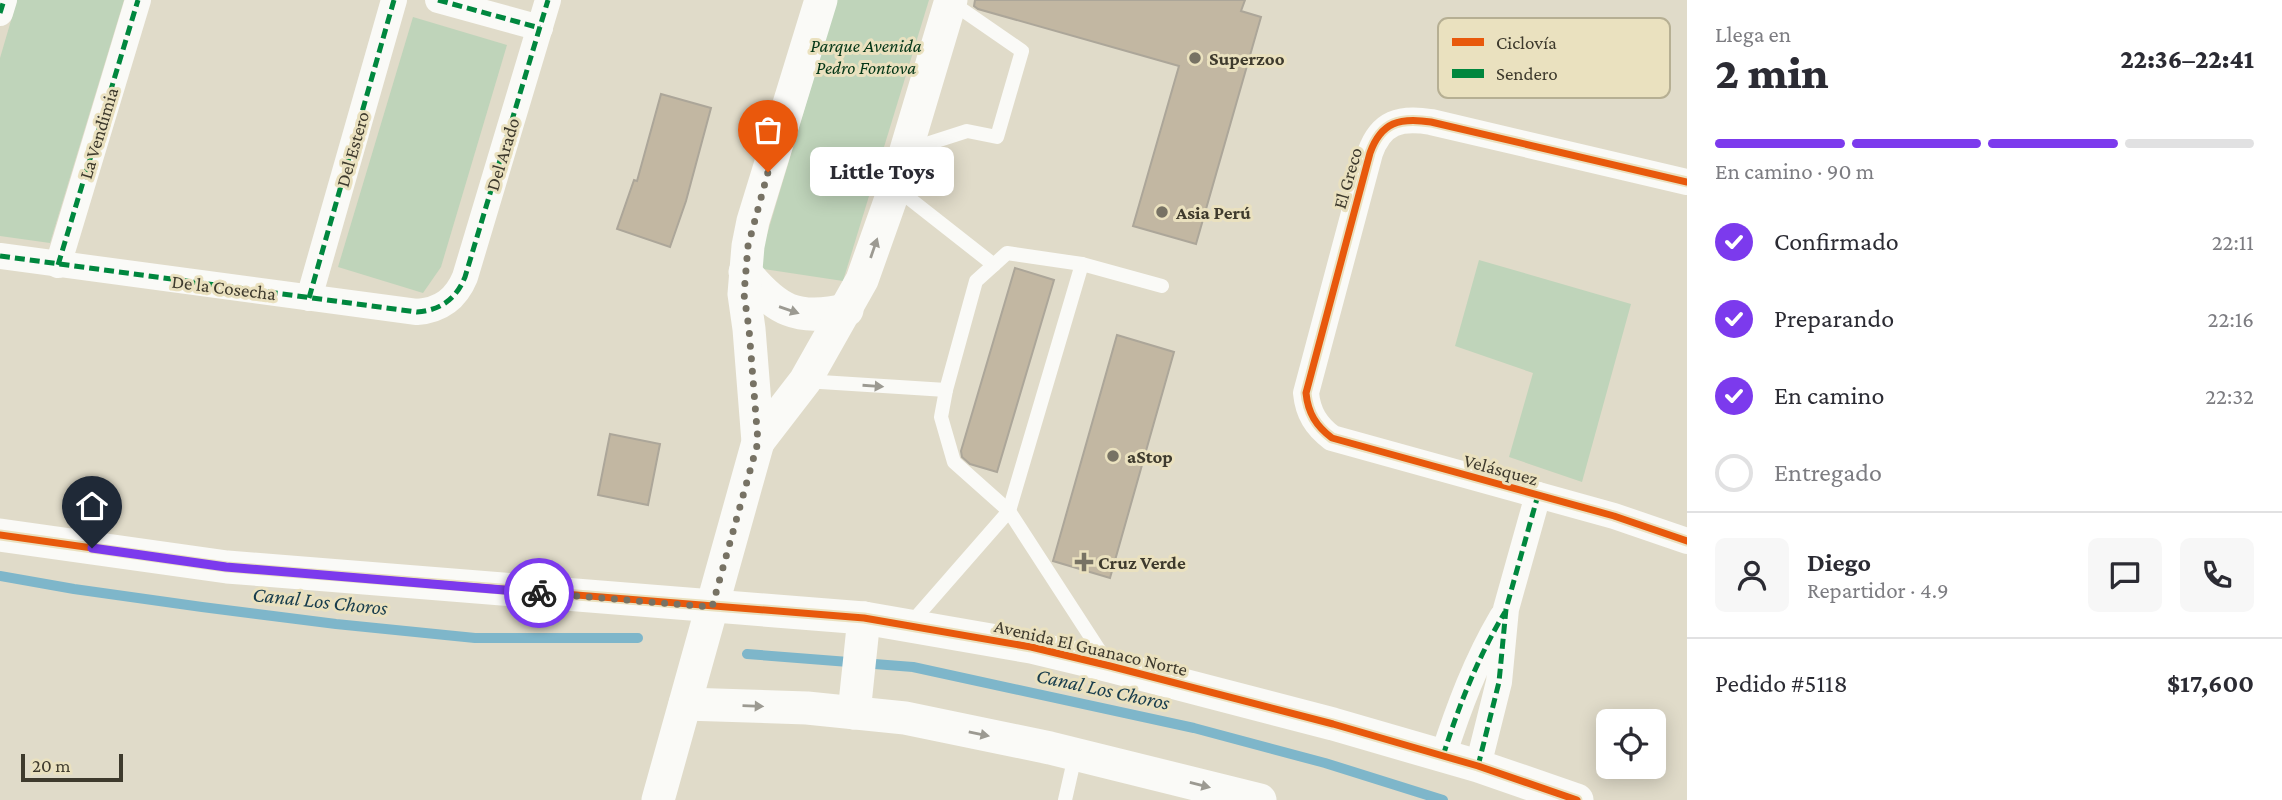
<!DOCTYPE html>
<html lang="es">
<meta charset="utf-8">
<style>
:root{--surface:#fff;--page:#f7f7f7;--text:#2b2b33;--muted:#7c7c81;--line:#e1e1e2;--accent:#7c3aed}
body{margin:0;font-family:"Crimson Pro",serif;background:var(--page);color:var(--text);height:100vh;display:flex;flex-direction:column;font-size:26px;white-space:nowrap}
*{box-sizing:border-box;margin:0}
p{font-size:23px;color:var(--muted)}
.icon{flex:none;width:38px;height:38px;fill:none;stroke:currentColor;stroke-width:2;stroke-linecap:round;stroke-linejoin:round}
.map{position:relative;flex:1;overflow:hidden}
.side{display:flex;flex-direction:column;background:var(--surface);width:595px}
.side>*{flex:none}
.tools{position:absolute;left:1596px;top:709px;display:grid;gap:14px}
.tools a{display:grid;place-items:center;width:70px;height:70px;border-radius:10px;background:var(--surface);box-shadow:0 4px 18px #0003;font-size:35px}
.scale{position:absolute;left:21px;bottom:18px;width:102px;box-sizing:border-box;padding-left:7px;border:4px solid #3e3a2d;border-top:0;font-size:19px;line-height:24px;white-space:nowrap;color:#3e3a2d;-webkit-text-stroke:5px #eae1bf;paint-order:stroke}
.pin{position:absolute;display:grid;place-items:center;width:60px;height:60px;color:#fff;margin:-72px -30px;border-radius:50% 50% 50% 0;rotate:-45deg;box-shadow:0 0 7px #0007}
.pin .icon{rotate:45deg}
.courier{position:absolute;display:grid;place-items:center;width:70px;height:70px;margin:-35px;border:5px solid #7c3aed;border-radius:50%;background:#fff;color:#222;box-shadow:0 2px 9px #0007}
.bubble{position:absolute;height:49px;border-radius:10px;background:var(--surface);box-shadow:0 4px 18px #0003;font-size:23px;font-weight:800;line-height:49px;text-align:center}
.headline em{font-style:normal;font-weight:800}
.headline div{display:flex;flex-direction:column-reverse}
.headline{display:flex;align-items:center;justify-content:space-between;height:119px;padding:0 28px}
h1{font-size:46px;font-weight:800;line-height:52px}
.bar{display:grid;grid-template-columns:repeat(4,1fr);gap:10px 7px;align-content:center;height:84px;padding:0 28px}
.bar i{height:9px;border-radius:5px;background:var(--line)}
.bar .current{background:var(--accent)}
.bar p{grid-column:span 4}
.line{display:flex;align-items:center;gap:18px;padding:0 28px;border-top:2px solid var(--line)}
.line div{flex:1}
.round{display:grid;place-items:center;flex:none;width:74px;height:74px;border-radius:10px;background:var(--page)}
ol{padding:0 28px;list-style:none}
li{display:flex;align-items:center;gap:21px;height:77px}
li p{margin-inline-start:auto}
li .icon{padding:7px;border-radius:50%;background:var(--accent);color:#fff;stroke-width:4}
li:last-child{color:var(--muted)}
li i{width:38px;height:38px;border:4px solid var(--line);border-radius:50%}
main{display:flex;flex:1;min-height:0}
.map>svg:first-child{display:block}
.green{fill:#bfd4ba}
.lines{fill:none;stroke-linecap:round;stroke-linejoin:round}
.stream{stroke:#7eb6ca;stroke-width:10}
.building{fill:#c2b7a2;stroke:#aca699;stroke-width:2}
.service{stroke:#fafaf7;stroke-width:14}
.minor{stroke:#fafaf7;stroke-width:26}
.tertiary{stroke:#fafaf7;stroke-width:33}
.quiet{stroke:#00873e;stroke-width:5;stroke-dasharray:10 5;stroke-linecap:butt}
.cycleway-casing{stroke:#eae1bf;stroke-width:11}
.cycleway{stroke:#e8590c;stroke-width:7}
.oneway{fill:#9c9a92}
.done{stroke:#777264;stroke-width:7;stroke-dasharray:0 12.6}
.route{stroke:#7c3aed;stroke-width:9}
.poi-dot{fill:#777264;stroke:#eae1bf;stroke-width:2.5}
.labels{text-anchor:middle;stroke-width:6;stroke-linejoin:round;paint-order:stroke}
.park-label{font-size:19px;font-style:italic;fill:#033617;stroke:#eae1bf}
.poi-label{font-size:19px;font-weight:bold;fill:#3e3a2d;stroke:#eae1bf;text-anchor:start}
.street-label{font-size:19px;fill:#3e3a2d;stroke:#eae1bf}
.water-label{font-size:21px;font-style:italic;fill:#173c4c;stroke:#eae1bf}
.key{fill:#eae1bf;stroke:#b6af93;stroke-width:2}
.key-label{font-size:19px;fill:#3e3a2d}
</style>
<main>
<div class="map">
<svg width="1687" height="800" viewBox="0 0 1687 800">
<rect width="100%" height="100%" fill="#e0dbc9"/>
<g class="green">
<polygon points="17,0 124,0 50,243 0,236 0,58"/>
<polygon points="837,0 929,0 843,281 757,268"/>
<polygon points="413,17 507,45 441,267 423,293 338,267"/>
<polygon points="1479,260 1631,304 1582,482 1509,457 1533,373 1455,346"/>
</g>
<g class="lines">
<g class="stream">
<polyline points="0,576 74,589 202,607 336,624 475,638 638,638"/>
<polyline points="747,654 913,667 1194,728 1325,763 1443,800"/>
</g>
</g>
<g class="building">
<polygon points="975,0 1245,0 1241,11 1261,17 1196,244 1133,226 1179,66 978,9 974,6"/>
<polygon points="661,94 711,108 686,201 670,247 617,229 634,180 637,181"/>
<polygon points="1015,268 1054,280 997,472 970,464 962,457 961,451"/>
<polygon points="1117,335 1174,352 1110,578 1053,561"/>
<polygon points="610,434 660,444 648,505 598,495"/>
</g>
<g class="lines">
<g class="service">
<polyline points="908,150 967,131 997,137 1022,51 951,2"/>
<polyline points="896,188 994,265"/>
<polyline points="805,381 946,390"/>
<polyline points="911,623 1009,511 1082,264"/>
<polyline points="1105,659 1009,511 954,462 941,417 946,390 976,281 1007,253 1082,264 1162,286"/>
<polyline points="1065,800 1075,756"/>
</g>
<g class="minor">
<polyline points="438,0 540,28"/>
<polyline points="0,13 4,0"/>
<path d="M1687 182 1431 122C1400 117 1381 122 1370 153L1306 393C1308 413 1316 426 1332 438L1614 516 1687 541"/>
<path d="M0 256 417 312C441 310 456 299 465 277L548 0"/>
<polyline points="58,265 138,0"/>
<polyline points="309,298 394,0"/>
<path d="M1443 756C1459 707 1476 661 1502 617"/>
<polyline points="1478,766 1499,682 1506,609 1538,495"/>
</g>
<g class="tertiary">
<path d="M745 272C777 311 796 321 847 310"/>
<polyline points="758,442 805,381 862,280 895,187 951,0"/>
<polyline points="0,535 227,567 864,618 1031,647 1110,666 1333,724 1478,766 1577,800"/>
<polyline points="685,704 807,708 905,718 1050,748 1260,800"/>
<polyline points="854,713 864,618"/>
<polyline points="658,800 758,442 749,329 744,294 748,246 753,221 821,0"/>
</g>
<g class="quiet">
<polyline points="438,0 540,28"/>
<polyline points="0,13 4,0"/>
<path d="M0 256 417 312C441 310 456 299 465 277L548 0"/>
<polyline points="58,265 138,0"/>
<polyline points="309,298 394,0"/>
<path d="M1443 756C1459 705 1477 659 1505 612"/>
<polyline points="1478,766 1499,682 1506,609 1538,495"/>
</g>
<g class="cycleway-casing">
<g id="cycleway">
<path d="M1687 182 1431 122C1400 117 1381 122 1370 153L1306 393C1308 413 1316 426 1332 438L1614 516 1687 541"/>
<polyline points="0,535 227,567 864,618 1031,647 1110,666 1333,724 1478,766 1577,800"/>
</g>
</g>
<use href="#cycleway" class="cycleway"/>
</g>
<defs><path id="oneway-solid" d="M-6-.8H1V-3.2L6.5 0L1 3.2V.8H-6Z" transform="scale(1.75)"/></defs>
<g class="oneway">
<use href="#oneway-solid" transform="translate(874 248) rotate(-71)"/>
<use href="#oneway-solid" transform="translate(789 310) rotate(19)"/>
<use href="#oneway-solid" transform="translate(873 386) rotate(4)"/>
<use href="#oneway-solid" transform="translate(753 706) rotate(2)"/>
<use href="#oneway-solid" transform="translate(979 734) rotate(12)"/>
<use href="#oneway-solid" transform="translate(1200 785) rotate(14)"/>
</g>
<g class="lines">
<polyline class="done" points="539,593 712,607 758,442 749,329 744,294 748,246 768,172"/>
<polyline class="route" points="92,548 226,567 539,593"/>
</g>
<g class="poi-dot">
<circle cx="1195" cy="58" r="7"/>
<circle cx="1162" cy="212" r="7"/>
<circle cx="1113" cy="456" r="7"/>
<path d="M1080.5 551.5h7v7h7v7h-7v7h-7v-7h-7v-7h7z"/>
</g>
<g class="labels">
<g class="park-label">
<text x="866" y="52">Parque Avenida<tspan x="866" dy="22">Pedro Fontova</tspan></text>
</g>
<g class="poi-label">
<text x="1209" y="65">Superzoo</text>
<text x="1176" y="219">Asia Perú</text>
<text x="1127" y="463">aStop</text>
<text x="1098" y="569">Cruz Verde</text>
</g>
<g class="street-label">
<text transform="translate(98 133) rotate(-73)" y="7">La Vendimia</text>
<text transform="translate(352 149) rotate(-74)" y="7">Del Estero</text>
<text transform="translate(502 154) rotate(-73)" y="7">Del Arado</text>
<text transform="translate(1347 178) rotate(-74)" y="7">El Greco</text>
<text transform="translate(224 287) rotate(7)" y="7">De la Cosecha</text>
<text transform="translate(1501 469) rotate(15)" y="7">Velásquez</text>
<text transform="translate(1091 647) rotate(13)" y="7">Avenida El Guanaco Norte</text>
</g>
<g class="water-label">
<text transform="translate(320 601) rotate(6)" y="7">Canal Los Choros</text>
<text transform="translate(1103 689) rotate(12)" y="7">Canal Los Choros</text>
</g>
</g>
<rect x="1438" y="18" width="232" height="80" rx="10" class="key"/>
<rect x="1452" y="38" width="32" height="8" fill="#e8590c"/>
<rect x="1452" y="69" width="32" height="9" fill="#00873e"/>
<g class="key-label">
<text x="1496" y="49">Ciclovía</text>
<text x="1496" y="80">Sendero</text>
</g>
</svg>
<div class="tools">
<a><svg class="icon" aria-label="locate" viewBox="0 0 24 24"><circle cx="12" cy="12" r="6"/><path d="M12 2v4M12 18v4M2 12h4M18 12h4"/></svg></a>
</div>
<div class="scale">20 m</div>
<div class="pin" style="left:768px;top:172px;background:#ea580c"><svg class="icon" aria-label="bag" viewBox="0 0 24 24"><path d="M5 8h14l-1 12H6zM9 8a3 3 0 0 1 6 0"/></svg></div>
<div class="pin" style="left:92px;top:548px;background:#1f2937"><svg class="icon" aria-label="home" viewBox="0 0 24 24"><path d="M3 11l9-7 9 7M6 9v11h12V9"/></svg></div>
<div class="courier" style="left:539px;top:593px"><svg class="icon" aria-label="bike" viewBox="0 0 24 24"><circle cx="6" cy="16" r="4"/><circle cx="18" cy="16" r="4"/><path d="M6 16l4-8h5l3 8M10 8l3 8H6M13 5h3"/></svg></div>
<div class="bubble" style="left:810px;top:147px;width:144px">Little Toys</div>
</div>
<section class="side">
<div class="headline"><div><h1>2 min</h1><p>Llega en</p></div><em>22:36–22:41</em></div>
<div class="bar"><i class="current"></i><i class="current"></i><i class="current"></i><i></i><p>En camino · 90 m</p></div>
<ol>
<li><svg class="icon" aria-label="check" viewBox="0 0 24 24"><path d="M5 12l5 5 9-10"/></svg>Confirmado<p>22:11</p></li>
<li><svg class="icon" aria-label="check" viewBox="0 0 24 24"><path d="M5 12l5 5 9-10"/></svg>Preparando<p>22:16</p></li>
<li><svg class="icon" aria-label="check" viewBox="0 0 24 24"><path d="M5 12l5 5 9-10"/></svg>En camino<p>22:32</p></li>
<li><i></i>Entregado</li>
</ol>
<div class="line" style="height:126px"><a class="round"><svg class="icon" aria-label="person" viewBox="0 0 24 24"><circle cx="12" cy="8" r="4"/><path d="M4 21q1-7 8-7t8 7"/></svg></a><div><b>Diego</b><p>Repartidor · 4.9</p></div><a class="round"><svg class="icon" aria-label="chat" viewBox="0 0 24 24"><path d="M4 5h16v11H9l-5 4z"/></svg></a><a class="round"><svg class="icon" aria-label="phone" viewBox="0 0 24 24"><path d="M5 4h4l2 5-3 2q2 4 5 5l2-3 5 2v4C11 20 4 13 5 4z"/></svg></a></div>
<div class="line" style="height:91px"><div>Pedido #5118</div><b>$17,600</b></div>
</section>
</main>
